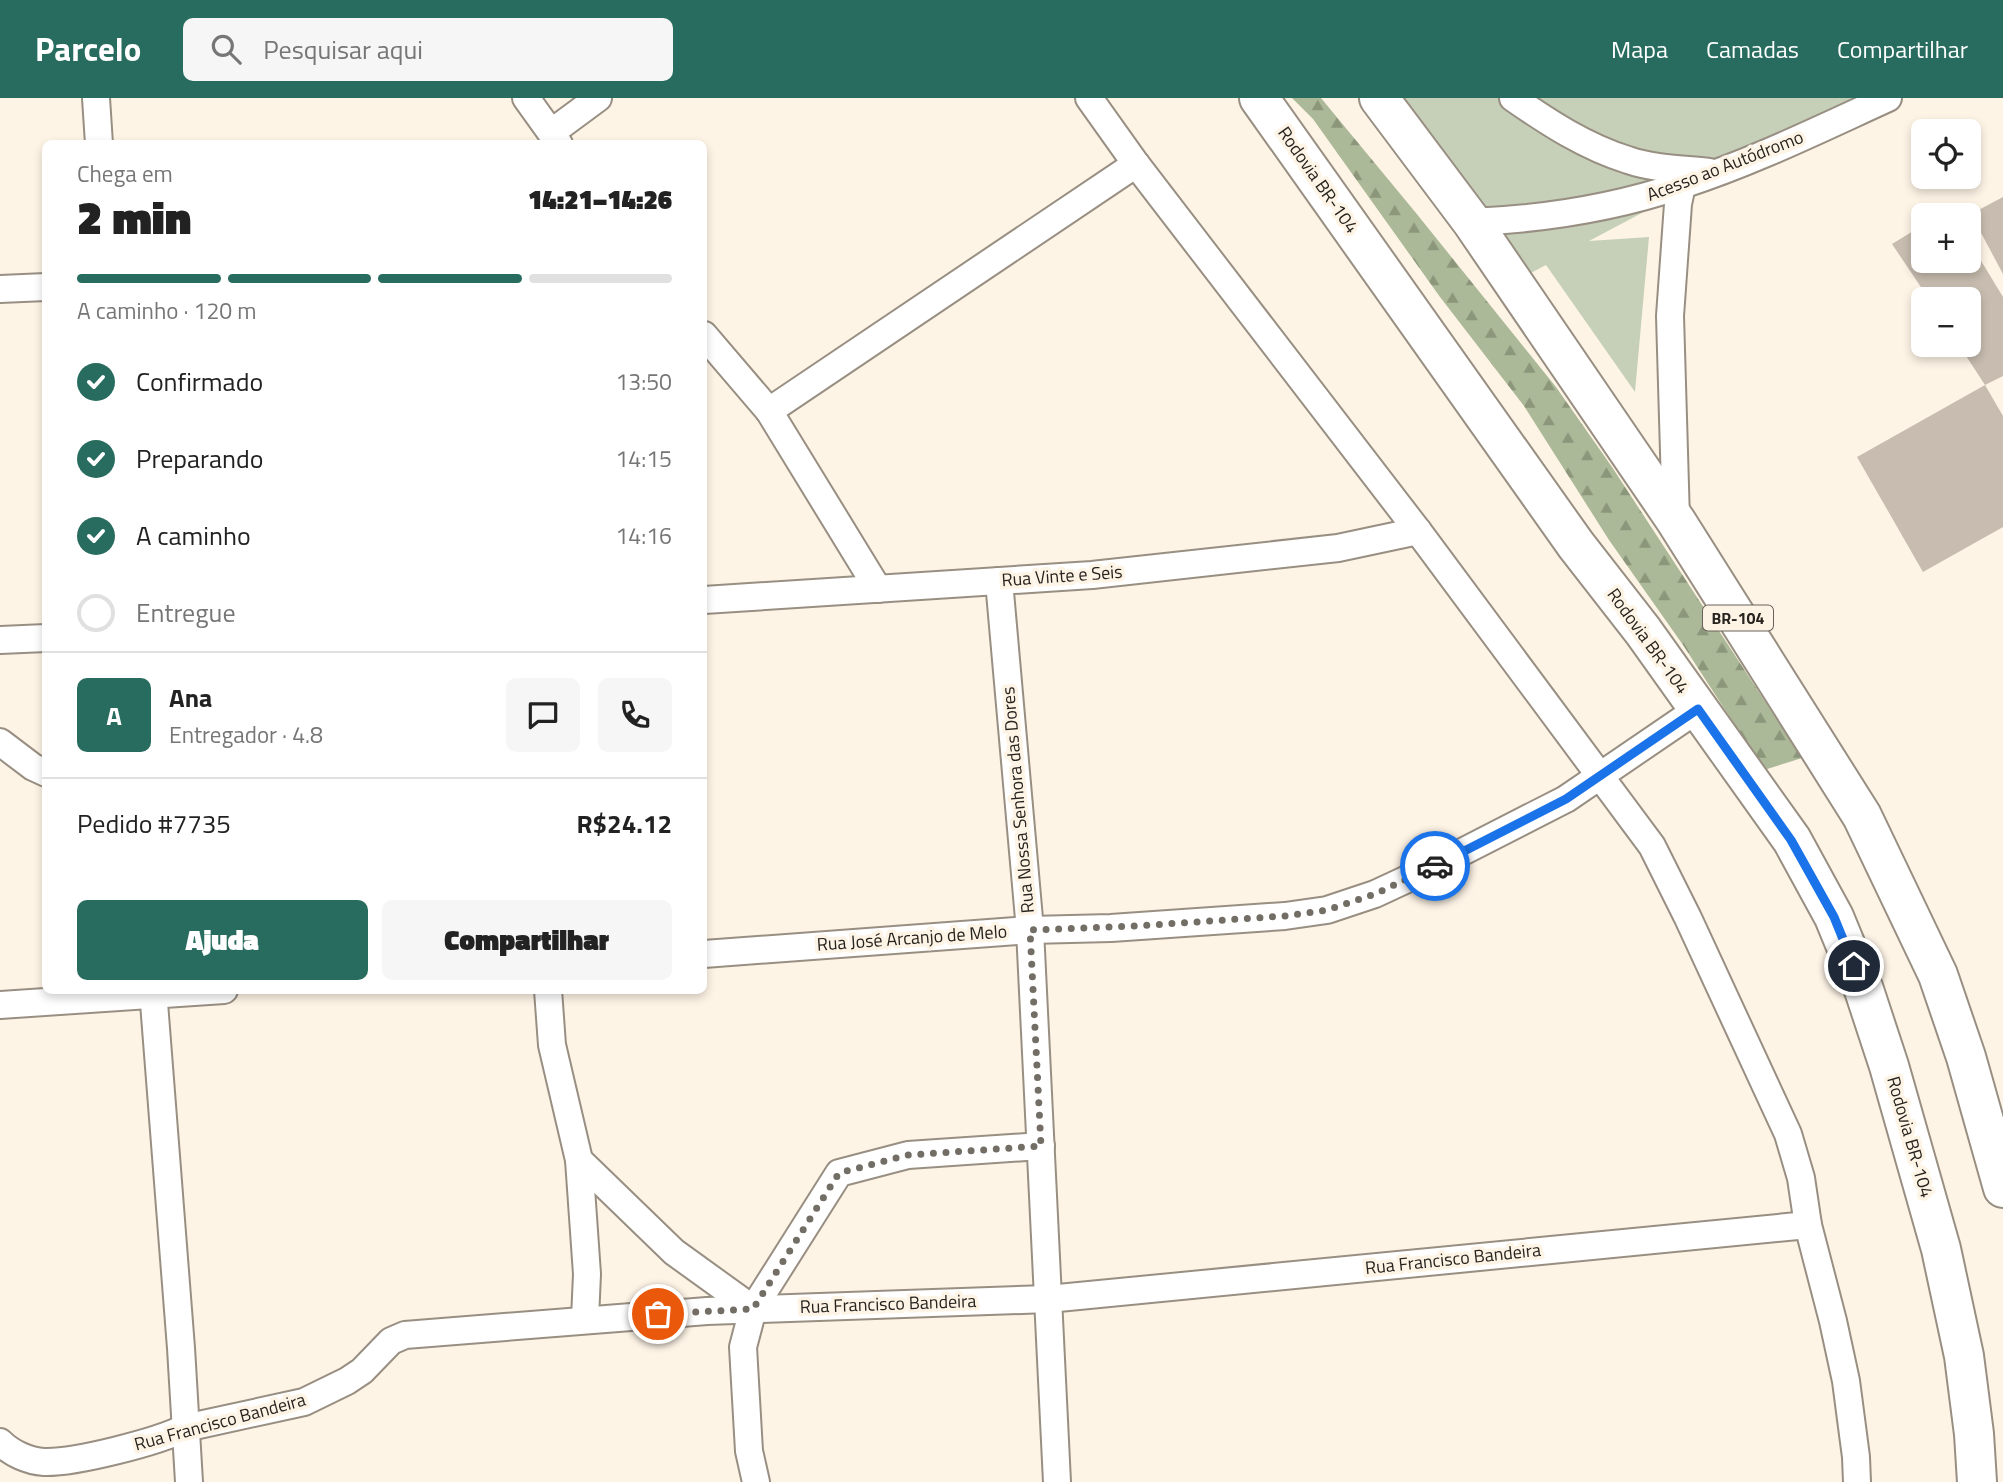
<!DOCTYPE html>
<html lang="pt">
<meta charset="utf-8">
<style>
:root{--surface:#fff;--page:#f6f6f6;--text:#222;--muted:#767676;--line:#e0e0e0;--accent:#276c5e}
body{margin:0;font-family:"Titillium Web",sans-serif;background:var(--page);color:var(--text);height:100vh;display:flex;flex-direction:column;font-size:26px;white-space:nowrap}
*{box-sizing:border-box;margin:0}
p{font-size:23px;color:var(--muted)}
.icon{flex:none;width:38px;height:38px;fill:none;stroke:currentColor;stroke-width:2;stroke-linecap:round;stroke-linejoin:round}
.map{position:relative;flex:1;overflow:hidden}
.drawer{position:absolute;left:42px;top:42px;width:665px;height:854px;display:flex;flex-direction:column;background:var(--surface);border-radius:10px;box-shadow:0 4px 10px #0003}
.drawer>*{flex:none}
.fabs{position:absolute;left:1911px;top:21px;display:grid;gap:14px}
.fabs a{display:grid;place-items:center;width:70px;height:70px;border-radius:10px;background:var(--surface);box-shadow:0 4px 10px #0003;font-size:35px}
.pin{position:absolute;display:grid;place-items:center;width:60px;height:60px;color:#fff;margin:-30px;border:4px solid #fff;border-radius:50%;box-shadow:0 2px 7px #0007}
.courier{position:absolute;display:grid;place-items:center;width:70px;height:70px;margin:-35px;border:5px solid #1a73e8;border-radius:50%;background:#fff;color:#222;box-shadow:0 2px 9px #0007}
.summary em{font-style:normal;font-weight:800}
.summary div{display:flex;flex-direction:column-reverse}
.summary{display:flex;align-items:center;justify-content:space-between;height:119px;padding:0 35px}
h1{font-size:46px;font-weight:800;line-height:52px}
.bar{display:grid;grid-template-columns:repeat(4,1fr);gap:10px 7px;align-content:center;height:84px;padding:0 35px}
.bar i{height:9px;border-radius:5px;background:var(--line)}
.bar .active{background:var(--accent)}
.bar p{grid-column:span 4}
.line{display:flex;align-items:center;gap:18px;padding:0 35px;border-top:2px solid var(--line)}
.line div{flex:1}
.round{display:grid;place-items:center;flex:none;width:74px;height:74px;border-radius:10px;background:var(--page)}
ol{padding:0 35px;list-style:none}
li{display:flex;align-items:center;gap:21px;height:77px}
li p{margin-inline-start:auto}
li .icon{padding:7px;border-radius:50%;background:var(--accent);color:#fff;stroke-width:4}
li:last-child{color:var(--muted)}
li i{width:38px;height:38px;border:4px solid var(--line);border-radius:50%}
.primary-button{display:flex;gap:14px;margin-top:auto;padding:14px 35px}
.primary-button a{flex:1;height:80px;border-radius:10px;background:var(--accent);color:#fff;font-size:28px;font-weight:800;line-height:80px;text-align:center}
.primary-button a+a{background:var(--page);color:var(--text)}
header{display:flex;align-items:center;gap:42px;box-sizing:border-box;height:98px;padding:0 35px;background:var(--accent);color:#fff}
header strong{font-size:33px}
nav{display:flex;gap:38px;margin-inline-start:auto;font-size:24px}
.search{width:490px;height:63px;background:var(--page);display:flex;align-items:center;gap:18px;box-sizing:border-box;padding:0 24px;border-radius:10px;color:var(--muted);font-size:26px}
.map>svg:first-child{display:block}
.green{fill:#c6d0b9}
.forest{fill:url(#forest-firs)}
.building{fill:#c7bcaf}
.lines{fill:none;stroke-linecap:round;stroke-linejoin:round}
.street-casing{stroke:#988f82;stroke-width:30}
.highway-casing{stroke:#988f82;stroke-width:42}
.street{stroke:#fff;stroke-width:26}
.highway{stroke:#fff;stroke-width:38}
.done{stroke:#726d65;stroke-width:7;stroke-dasharray:0 12.6}
.route{stroke:#1a73e8;stroke-width:9}
.labels{text-anchor:middle;stroke-width:7;stroke-linejoin:round;paint-order:stroke}
.shield{fill:#fef4e6;stroke:#68625b;stroke-width:2}
.shield-label{font-size:16px;font-weight:bold;fill:#27241f}
.street-label{font-size:18px;fill:#27241f;stroke:#fef4e6}
</style>
<header>
<strong>Parcelo</strong>
<div class="search"><svg class="icon" aria-label="search" viewBox="0 0 24 24"><circle cx="10" cy="10" r="6"/><path d="M15 15l6 6"/></svg>Pesquisar aqui</div>
<nav><a>Mapa</a><a>Camadas</a><a>Compartilhar</a></nav>
</header>
<div class="map">
<svg width="2003" height="1384" viewBox="0 0 2003 1384">
<defs>
<pattern id="forest-firs" width="22" height="20" patternUnits="userSpaceOnUse" patternTransform="scale(1.75)"><rect width="22" height="20" fill="#acb998"/><path d="M5 1l3.5 6h-7zM16 11l3.5 6h-7z" fill="#8c967b"/></pattern>
</defs>
<rect width="100%" height="100%" fill="#fef4e6"/>
<polygon class="green" points="1374,0 1859,0 1589,143 1649,139 1635,294 1546,167 1510,186"/>
<polygon class="forest" points="1292,0 1321,0 1416,115 1556,289 1612,369 1802,660 1764,672 1683,547 1609,442 1524,308 1440,199 1313,21"/>
<g class="building">
<polygon points="2003,99 2003,176 1971,116"/>
<polygon points="1923,127 1923,163 1969,163 1969,143 2003,199 2003,278 1985,287 1959,247 1969,247 1969,201 1929,201 1892,146"/>
<polygon points="1985,287 2003,318 2003,429 1923,474 1857,359"/>
</g>
<g class="lines">
<g class="street-casing">
<g id="street">
<polyline points="96,0 99,46"/>
<polyline points="526,0 559,46"/>
<polyline points="1089,0 1136,66 1418,433 1652,748 1688,820 1788,1036 1801,1080 1808,1127 1833,1223 1846,1283 1856,1359 1857,1384"/>
<path d="M1513 0C1549 25 1586 49 1628 62 1654 71 1683 71 1709 74"/>
<polyline points="552,34 598,0"/>
<path d="M1472 124C1543 121 1614 110 1682 87 1753 64 1820 31 1888 0"/>
<polyline points="0,191 46,189"/>
<polyline points="704,237 769,313 878,491"/>
<polyline points="769,313 1136,66"/>
<polyline points="1676,422 1670,218 1678,106 1682,87"/>
<polyline points="999,483 1030,832 1057,1384"/>
<polyline points="704,502 1092,477 1338,450 1418,433"/>
<polyline points="0,542 46,540"/>
<polyline points="0,644 33,669 46,675"/>
<polyline points="704,856 1030,832 1111,830 1285,818 1327,812 1375,796 1433,769 1566,701 1698,611"/>
<polyline points="153,892 181,1250 189,1384"/>
<polyline points="548,892 552,947 579,1062 674,1154 753,1211"/>
<polyline points="0,907 224,892"/>
<polyline points="579,1062 587,1176 585,1221"/>
<path d="M0 1344C11 1355 28 1363 44 1364 75 1365 157 1344 185 1330L304 1304 347 1283 362 1273 391 1243 405 1237 707 1213 1048 1201 1808 1127"/>
<polyline points="756,1384 749,1353 743,1249 753,1211 839,1075 908,1057 1041,1048"/>
</g>
</g>
<g class="highway-casing">
<g id="highway">
<polyline points="1259,0 1576,447 1643,533 1792,742 1834,819 1864,892 1889,968 1941,1151 1964,1258 1974,1336 1977,1384"/>
<polyline points="1379,0 1472,124 1676,423 1862,718 1938,877 1966,959 2003,1090"/>
</g>
</g>
<use href="#street" class="street"/>
<use href="#highway" class="highway"/>
</g>
<g class="lines">
<polyline class="done" points="658,1216 753,1211 839,1075 908,1057 1041,1048 1030,832 1136,828 1285,818 1327,812 1375,796 1435,768"/>
<polyline class="route" points="1435,768 1566,701 1698,611 1791,742 1834,819 1854,868"/>
</g>
<g class="labels">
<rect class="shield" x="1703" y="507.5" width="70" height="25" rx="5"/>
<g class="shield-label">
<text x="1738" y="526">BR-104</text>
</g>
<g class="street-label">
<text transform="translate(1725 68) rotate(-21)" y="6">Acesso ao Autódromo</text>
<text transform="translate(1318 82) rotate(55)" y="6">Rodovia BR-104</text>
<text transform="translate(1062 478) rotate(-4)" y="6">Rua Vinte e Seis</text>
<text transform="translate(1648 543) rotate(54)" y="6">Rodovia BR-104</text>
<text transform="translate(1018 702) rotate(-95)" y="6">Rua Nossa Senhora das Dores</text>
<text transform="translate(912 840) rotate(-4)" y="6">Rua José Arcanjo de Melo</text>
<text transform="translate(1910 1039) rotate(74)" y="6">Rodovia BR-104</text>
<text transform="translate(1453 1161) rotate(-6)" y="6">Rua Francisco Bandeira</text>
<text transform="translate(888 1206) rotate(-2)" y="6">Rua Francisco Bandeira</text>
<text transform="translate(220 1324) rotate(-15)" y="6">Rua Francisco Bandeira</text>
</g>
</g>
</svg>
<div class="fabs">
<a><svg class="icon" aria-label="locate" viewBox="0 0 24 24"><circle cx="12" cy="12" r="6"/><path d="M12 2v4M12 18v4M2 12h4M18 12h4"/></svg></a>
<a>+</a>
<a>−</a>
</div>
<div class="pin" style="left:658px;top:1216px;background:#ea580c"><svg class="icon" aria-label="bag" viewBox="0 0 24 24"><path d="M5 8h14l-1 12H6zM9 8a3 3 0 0 1 6 0"/></svg></div>
<div class="pin" style="left:1854px;top:868px;background:#1f2937"><svg class="icon" aria-label="home" viewBox="0 0 24 24"><path d="M3 11l9-7 9 7M6 9v11h12V9"/></svg></div>
<div class="courier" style="left:1435px;top:768px"><svg class="icon" aria-label="car" viewBox="0 0 24 24"><path d="M5 17H2v-5l4-1 3-4h7l3 4 3 1v5h-3M9 17h6M6 11h13"/><circle cx="7" cy="17" r="2"/><circle cx="17" cy="17" r="2"/></svg></div>
<section class="drawer">
<div class="summary"><div><h1>2 min</h1><p>Chega em</p></div><em>14:21–14:26</em></div>
<div class="bar"><i class="active"></i><i class="active"></i><i class="active"></i><i></i><p>A caminho · 120 m</p></div>
<ol>
<li><svg class="icon" aria-label="check" viewBox="0 0 24 24"><path d="M5 12l5 5 9-10"/></svg>Confirmado<p>13:50</p></li>
<li><svg class="icon" aria-label="check" viewBox="0 0 24 24"><path d="M5 12l5 5 9-10"/></svg>Preparando<p>14:15</p></li>
<li><svg class="icon" aria-label="check" viewBox="0 0 24 24"><path d="M5 12l5 5 9-10"/></svg>A caminho<p>14:16</p></li>
<li><i></i>Entregue</li>
</ol>
<div class="line" style="height:126px"><b class="round" style="background:var(--accent);color:#fff">A</b><div><b>Ana</b><p>Entregador · 4.8</p></div><a class="round"><svg class="icon" aria-label="chat" viewBox="0 0 24 24"><path d="M4 5h16v11H9l-5 4z"/></svg></a><a class="round"><svg class="icon" aria-label="phone" viewBox="0 0 24 24"><path d="M5 4h4l2 5-3 2q2 4 5 5l2-3 5 2v4C11 20 4 13 5 4z"/></svg></a></div>
<div class="line" style="height:91px"><div>Pedido #7735</div><b>R$24.12</b></div>
<div class="primary-button"><a>Ajuda</a><a>Compartilhar</a></div>
</section>
</div>
